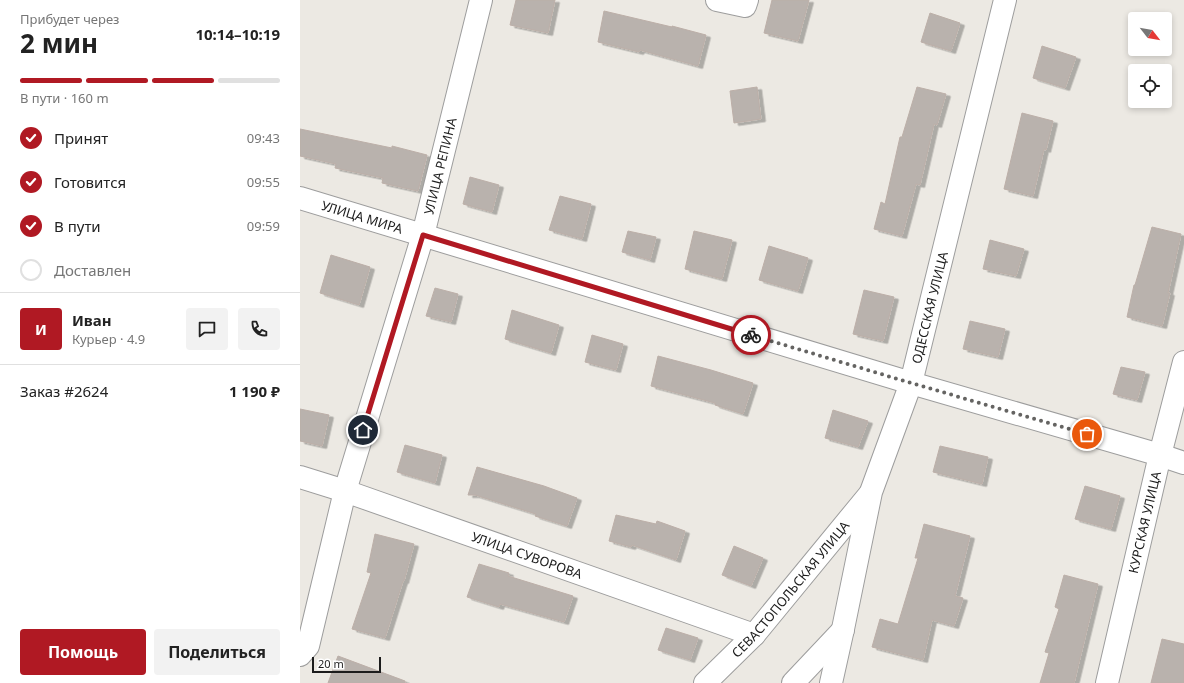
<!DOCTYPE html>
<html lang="ru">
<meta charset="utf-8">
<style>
:root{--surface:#fff;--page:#f2f2f2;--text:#222;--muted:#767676;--line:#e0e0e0;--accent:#b01923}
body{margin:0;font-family:"Noto Sans",sans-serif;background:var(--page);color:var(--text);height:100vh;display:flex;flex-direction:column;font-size:15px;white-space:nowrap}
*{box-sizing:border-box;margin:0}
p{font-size:13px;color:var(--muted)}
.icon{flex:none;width:22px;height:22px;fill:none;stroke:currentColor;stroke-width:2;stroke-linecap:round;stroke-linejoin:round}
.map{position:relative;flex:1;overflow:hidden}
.details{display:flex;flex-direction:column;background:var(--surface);width:300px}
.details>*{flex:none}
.needle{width:26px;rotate:121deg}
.tools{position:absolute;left:828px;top:12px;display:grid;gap:8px}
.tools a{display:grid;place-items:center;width:44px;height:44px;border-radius:4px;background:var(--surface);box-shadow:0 2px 6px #0003;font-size:20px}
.scale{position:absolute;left:12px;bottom:10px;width:69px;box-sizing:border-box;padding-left:4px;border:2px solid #1c1c1c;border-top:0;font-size:11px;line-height:14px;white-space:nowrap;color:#1c1c1c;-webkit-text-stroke:3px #fff;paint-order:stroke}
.pin{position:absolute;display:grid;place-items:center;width:34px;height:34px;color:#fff;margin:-17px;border:2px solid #fff;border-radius:50%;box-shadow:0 1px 4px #0007}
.courier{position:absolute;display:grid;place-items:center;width:40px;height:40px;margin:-20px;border:3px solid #b01923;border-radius:50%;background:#fff;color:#222;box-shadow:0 1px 5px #0007}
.summary em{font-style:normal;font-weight:700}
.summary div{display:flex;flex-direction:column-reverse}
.summary{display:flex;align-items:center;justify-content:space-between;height:68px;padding:0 20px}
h1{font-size:26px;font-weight:700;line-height:30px}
.bar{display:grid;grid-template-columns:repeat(4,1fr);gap:6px 4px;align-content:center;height:48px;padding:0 20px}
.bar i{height:5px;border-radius:3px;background:var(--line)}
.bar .on{background:var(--accent)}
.bar p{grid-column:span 4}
.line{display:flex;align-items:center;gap:10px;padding:0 20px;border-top:1px solid var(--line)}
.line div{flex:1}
.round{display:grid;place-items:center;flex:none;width:42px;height:42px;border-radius:4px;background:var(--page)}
ol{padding:0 20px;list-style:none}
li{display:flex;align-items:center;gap:12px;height:44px}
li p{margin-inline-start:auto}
li .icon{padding:4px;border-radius:50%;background:var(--accent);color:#fff;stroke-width:4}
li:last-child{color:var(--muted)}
li i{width:22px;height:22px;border:2px solid var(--line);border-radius:50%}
.primary-button{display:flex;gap:8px;margin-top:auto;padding:8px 20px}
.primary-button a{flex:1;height:46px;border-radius:4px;background:var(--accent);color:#fff;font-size:16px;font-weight:700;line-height:46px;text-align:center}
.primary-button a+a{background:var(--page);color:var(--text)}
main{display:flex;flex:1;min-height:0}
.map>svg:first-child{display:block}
.building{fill:#b9b2ad;stroke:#bcafa8;filter:url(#shadow)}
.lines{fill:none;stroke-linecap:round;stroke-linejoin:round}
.minor-casing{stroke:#9d9d9d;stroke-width:24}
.minor{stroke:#fff;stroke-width:22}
.done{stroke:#656462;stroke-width:4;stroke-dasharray:0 7.2}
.route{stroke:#b01923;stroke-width:5}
.labels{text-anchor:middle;stroke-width:3;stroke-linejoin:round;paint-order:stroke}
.street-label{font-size:13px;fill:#1c1c1c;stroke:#fff}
</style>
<main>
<section class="details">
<div class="summary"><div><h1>2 мин</h1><p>Прибудет через</p></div><em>10:14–10:19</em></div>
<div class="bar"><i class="on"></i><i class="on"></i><i class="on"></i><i></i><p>В пути · 160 m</p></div>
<ol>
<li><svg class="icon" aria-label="check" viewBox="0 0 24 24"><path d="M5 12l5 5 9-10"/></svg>Принят<p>09:43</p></li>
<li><svg class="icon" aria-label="check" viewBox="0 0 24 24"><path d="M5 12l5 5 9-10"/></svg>Готовится<p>09:55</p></li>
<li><svg class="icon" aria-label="check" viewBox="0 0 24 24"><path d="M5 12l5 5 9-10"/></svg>В пути<p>09:59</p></li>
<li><i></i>Доставлен</li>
</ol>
<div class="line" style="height:72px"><b class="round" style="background:var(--accent);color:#fff">И</b><div><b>Иван</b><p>Курьер · 4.9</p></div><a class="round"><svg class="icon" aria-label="chat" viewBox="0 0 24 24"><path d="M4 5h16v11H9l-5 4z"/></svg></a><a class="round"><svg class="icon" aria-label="phone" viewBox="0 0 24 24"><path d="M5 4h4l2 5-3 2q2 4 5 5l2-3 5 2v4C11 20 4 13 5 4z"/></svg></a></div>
<div class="line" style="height:52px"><div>Заказ #2624</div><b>1 190 ₽</b></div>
<div class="primary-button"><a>Помощь</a><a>Поделиться</a></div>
</section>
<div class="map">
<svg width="884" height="683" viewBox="0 0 884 683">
<defs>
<filter id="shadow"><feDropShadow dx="4.5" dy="2.5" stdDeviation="0" flood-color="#0004"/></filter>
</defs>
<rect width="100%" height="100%" fill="#ece9e3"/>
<g class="building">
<polygon points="216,0 255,0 248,33 210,25"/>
<polygon points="472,0 509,0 498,41 464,33"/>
<polygon points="304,11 372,27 372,26 406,35 398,66 340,50 339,52 298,42"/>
<polygon points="630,13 660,23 651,51 621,42"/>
<polygon points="742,46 776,57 765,88 733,78"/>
<polygon points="457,87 461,119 434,123 430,91"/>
<polygon points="617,87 646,94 637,125 634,124 620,185 616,184 602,236 574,229 581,202 585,204 600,137 602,137"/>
<polygon points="722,113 753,121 746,150 744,149 733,196 704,189"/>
<polygon points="0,129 92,148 92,146 127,155 118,191 82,183 83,178 35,168 36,164 0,156"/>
<polygon points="170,177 199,185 192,212 163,204"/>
<polygon points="260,196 291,204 282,239 249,230"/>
<polygon points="852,227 881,234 868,293 870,293 862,326 827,317 834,285 835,285"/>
<polygon points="328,231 356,237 350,260 322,252"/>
<polygon points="394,231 432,240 422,279 385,269"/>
<polygon points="690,240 724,249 716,276 683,269"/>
<polygon points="469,246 508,258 498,291 459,280"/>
<polygon points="31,255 70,267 59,305 20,293"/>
<polygon points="135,288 158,294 151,322 126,316"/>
<polygon points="564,290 594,297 583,341 553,334"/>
<polygon points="212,310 259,325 251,353 205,339"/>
<polygon points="670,321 705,329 698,357 663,349"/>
<polygon points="292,335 323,344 316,370 285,362"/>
<polygon points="358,356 411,370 453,383 443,414 415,405 415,403 351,386"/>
<polygon points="821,367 845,372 837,400 813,394"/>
<polygon points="0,409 29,415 22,446 0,441"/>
<polygon points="533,410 568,421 558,447 525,438"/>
<polygon points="105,445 142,455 135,483 97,472"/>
<polygon points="640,446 688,457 682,484 633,472"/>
<polygon points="177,467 244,486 277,498 267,526 235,516 236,514 175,495 168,495"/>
<polygon points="785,486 820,496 811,529 775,519"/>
<polygon points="316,515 356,524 357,521 385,531 376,560 332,545 331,547 309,541"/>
<polygon points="624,524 670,536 655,596 663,598 654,626 632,620 623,660 572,647 580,619 598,624 618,558 615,558"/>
<polygon points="75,534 114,544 104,581 103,581 85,638 52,629 71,573 67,572"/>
<polygon points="434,546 463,558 451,586 422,575"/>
<polygon points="179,564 209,573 208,576 273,596 264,622 200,604 199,607 167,597"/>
<polygon points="764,575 798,584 774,683 740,683 749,653 745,652 759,609 755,607"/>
<polygon points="366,628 398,638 390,660 358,650"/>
<polygon points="862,639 884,644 884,683 851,683"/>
<polygon points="38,656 105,681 105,683 28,683"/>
</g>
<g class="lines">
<g class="minor-casing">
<g id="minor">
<polyline points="417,0 445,6 447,0"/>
<path id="s1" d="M0 198 611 383 860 455 884 463"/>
<path id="s2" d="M0 477 45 491 454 635"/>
<path id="s3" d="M0 655 8 646 45 491 123 235 181 0"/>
<path id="s4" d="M405 683 454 635 569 495"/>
<polyline points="493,683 543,630"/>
<path id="s5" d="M531 683 543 629 571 492 611 383 705 0"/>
<path id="s6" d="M807 683 860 455 884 362"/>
</g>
</g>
<use href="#minor" class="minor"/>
</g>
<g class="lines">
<polyline class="done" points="451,335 611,383 787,434"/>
<polyline class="route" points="63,430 123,235 451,335"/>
</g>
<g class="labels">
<g class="street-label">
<text dy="5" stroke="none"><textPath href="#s3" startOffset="510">УЛИЦА РЕПИНА</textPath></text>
<text dy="5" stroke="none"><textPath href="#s1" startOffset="65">УЛИЦА МИРА</textPath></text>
<text dy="5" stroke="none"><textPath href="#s5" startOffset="389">ОДЕССКАЯ УЛИЦА</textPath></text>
<text dy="5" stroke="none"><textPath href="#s6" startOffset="165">КУРСКАЯ УЛИЦА</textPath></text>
<text dy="5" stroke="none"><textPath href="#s2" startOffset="240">УЛИЦА СУВОРОВА</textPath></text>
<text dy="5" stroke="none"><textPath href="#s4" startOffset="127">СЕВАСТОПОЛЬСКАЯ УЛИЦА</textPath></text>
</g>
</g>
</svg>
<div class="tools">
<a><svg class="needle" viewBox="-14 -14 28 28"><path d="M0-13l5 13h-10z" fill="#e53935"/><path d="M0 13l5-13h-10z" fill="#767676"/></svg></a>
<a><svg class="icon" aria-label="locate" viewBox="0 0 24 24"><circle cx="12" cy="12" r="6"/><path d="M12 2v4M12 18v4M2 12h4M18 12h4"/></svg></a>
</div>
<div class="scale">20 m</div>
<div class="pin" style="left:787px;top:434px;background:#ea580c"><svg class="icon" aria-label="bag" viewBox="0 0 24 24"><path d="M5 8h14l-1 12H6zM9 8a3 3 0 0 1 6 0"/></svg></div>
<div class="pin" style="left:63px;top:430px;background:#1f2937"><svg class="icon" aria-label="home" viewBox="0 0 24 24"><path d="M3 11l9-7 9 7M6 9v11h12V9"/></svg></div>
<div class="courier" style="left:451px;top:335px"><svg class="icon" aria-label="bike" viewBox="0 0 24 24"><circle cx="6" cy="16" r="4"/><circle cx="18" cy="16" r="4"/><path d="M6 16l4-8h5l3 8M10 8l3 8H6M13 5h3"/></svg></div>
</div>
</main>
